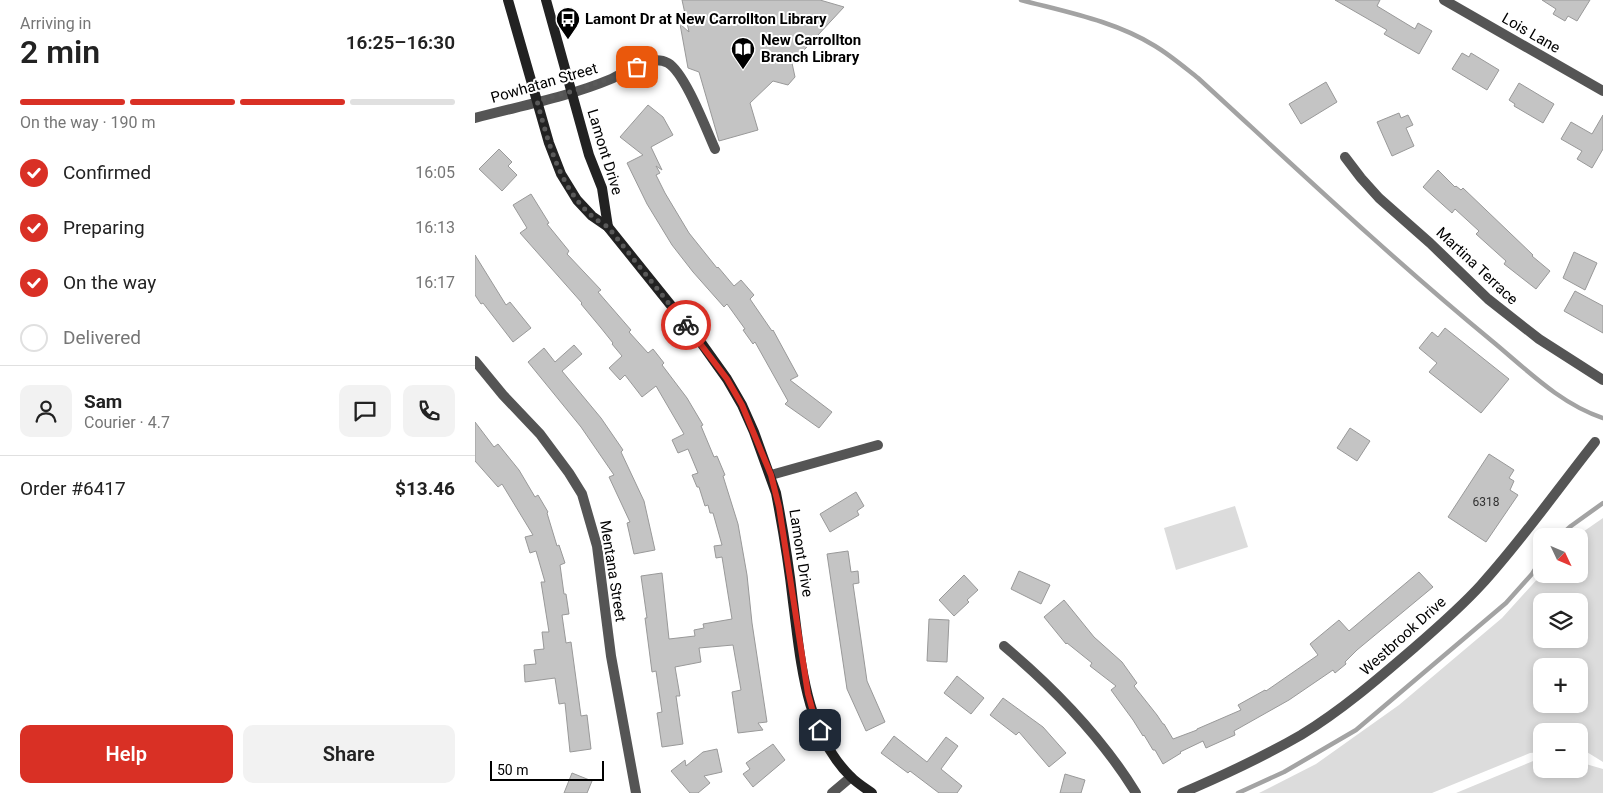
<!DOCTYPE html>
<meta charset="utf-8">
<style>
:root{--surface:#fff;--page:#f2f2f2;--text:#222;--muted:#767676;--line:#e0e0e0;--accent:#d93025}
body{margin:0;font-family:Roboto,sans-serif;background:var(--page);color:var(--text);height:100vh;display:flex;flex-direction:column;font-size:19px;white-space:nowrap}
*{box-sizing:border-box;margin:0}
p{font-size:16px;color:var(--muted)}
.icon{flex:none;width:28px;height:28px;fill:none;stroke:currentColor;stroke-width:2;stroke-linecap:round;stroke-linejoin:round}
.map{position:relative;flex:1;overflow:hidden}
.sheet{display:flex;flex-direction:column;background:var(--surface);width:475px}
.sheet>*{flex:none}
.needle{width:32px;rotate:134deg}
.tools{position:absolute;left:1058px;top:528px;display:grid;gap:10px}
.tools a{display:grid;place-items:center;width:55px;height:55px;border-radius:10px;background:var(--surface);box-shadow:0 2px 8px #0003;font-size:25px}
.scale{position:absolute;left:15px;bottom:12px;width:114px;box-sizing:border-box;padding-left:5px;border:2px solid #000;border-top:0;font-size:14px;line-height:18px;white-space:nowrap;color:#000;-webkit-text-stroke:4px #fff;paint-order:stroke}
.pin{position:absolute;display:grid;place-items:center;width:42px;height:42px;color:#fff;margin:-21px;border-radius:10px;box-shadow:0 2px 8px #0006}
.courier{position:absolute;display:grid;place-items:center;width:50px;height:50px;margin:-25px;border:4px solid #d93025;border-radius:50%;background:#fff;color:#222;box-shadow:0 1px 6px #0007}
.head em{font-style:normal;font-weight:600}
.head div{display:flex;flex-direction:column-reverse}
.head{display:flex;align-items:center;justify-content:space-between;height:85px;padding:0 20px}
h1{font-size:32px;font-weight:600;line-height:38px}
.bar{display:grid;grid-template-columns:repeat(4,1fr);gap:8px 5px;align-content:center;height:60px;padding:0 20px}
.bar i{height:6px;border-radius:4px;background:var(--line)}
.bar .on{background:var(--accent)}
.bar p{grid-column:span 4}
.line{display:flex;align-items:center;gap:12px;padding:0 20px;border-top:1px solid var(--line)}
.line div{flex:1}
.round{display:grid;place-items:center;flex:none;width:52px;height:52px;border-radius:10px;background:var(--page)}
ol{padding:0 20px;list-style:none}
li{display:flex;align-items:center;gap:15px;height:55px}
li p{margin-inline-start:auto}
li .icon{padding:5px;border-radius:50%;background:var(--accent);color:#fff;stroke-width:4}
li:last-child{color:var(--muted)}
li i{width:28px;height:28px;border:2px solid var(--line);border-radius:50%}
.action{display:flex;gap:10px;margin-top:auto;padding:10px 20px}
.action a{flex:1;height:58px;border-radius:10px;background:var(--accent);color:#fff;font-size:20px;font-weight:600;line-height:58px;text-align:center}
.action a+a{background:var(--page);color:var(--text)}
main{display:flex;flex:1;min-height:0}
.map>svg:first-child{display:block}
.green{fill:#dcdcdc;fill-rule:evenodd}
.lines{fill:none;stroke-linecap:round;stroke-linejoin:round}
.stream{stroke:#a3a3a3;stroke-width:4.5}
.building{fill:#c4c4c4;stroke:#999}
.street{stroke:#555;stroke-width:10}
.secondary{stroke:#222;stroke-width:10}
.done{stroke:#595959;stroke-width:5;stroke-dasharray:0 9}
.route{stroke:#d93025;stroke-width:6}
.labels{text-anchor:middle;stroke-width:4;stroke-linejoin:round;paint-order:stroke}
.number-label{font-size:12px;fill:#313131}
.poi-label{font-size:15px;font-weight:bold;fill:#000;stroke:#fff;text-anchor:start}
.street-label{font-size:15px;fill:#000;stroke:#fff}
</style>
<main>
<section class="sheet">
<div class="head"><div><h1>2 min</h1><p>Arriving in</p></div><em>16:25–16:30</em></div>
<div class="bar"><i class="on"></i><i class="on"></i><i class="on"></i><i></i><p>On the way · 190 m</p></div>
<ol>
<li><svg class="icon" aria-label="check" viewBox="0 0 24 24"><path d="M5 12l5 5 9-10"/></svg>Confirmed<p>16:05</p></li>
<li><svg class="icon" aria-label="check" viewBox="0 0 24 24"><path d="M5 12l5 5 9-10"/></svg>Preparing<p>16:13</p></li>
<li><svg class="icon" aria-label="check" viewBox="0 0 24 24"><path d="M5 12l5 5 9-10"/></svg>On the way<p>16:17</p></li>
<li><i></i>Delivered</li>
</ol>
<div class="line" style="height:90px"><a class="round"><svg class="icon" aria-label="person" viewBox="0 0 24 24"><circle cx="12" cy="8" r="4"/><path d="M4 21q1-7 8-7t8 7"/></svg></a><div><b>Sam</b><p>Courier · 4.7</p></div><a class="round"><svg class="icon" aria-label="chat" viewBox="0 0 24 24"><path d="M4 5h16v11H9l-5 4z"/></svg></a><a class="round"><svg class="icon" aria-label="phone" viewBox="0 0 24 24"><path d="M5 4h4l2 5-3 2q2 4 5 5l2-3 5 2v4C11 20 4 13 5 4z"/></svg></a></div>
<div class="line" style="height:65px"><div>Order #6417</div><b>$13.46</b></div>
<div class="action"><a>Help</a><a>Share</a></div>
</section>
<div class="map">
<svg width="1128" height="793" viewBox="0 0 1128 793">
<rect width="100%" height="100%" fill="#fff"/>
<g class="green">
<polygon points="760,506 773,547 701,570 689,528"/>
<path d="M1128 518V762L1107 749H1104V731H1066V752L1055 753 957 793H784L841 764 924 705 1027 618 1067 574H1104V536H1102ZM1066 601H1104V639H1066ZM1066 666H1104V704H1066Z"/>
<polygon points="1063,759 1066,759 1066,769 1104,769 1104,762 1128,769 1128,793 981,793"/>
</g>
<g class="lines">
<g class="stream">
<path d="M546 0C591 12 640 21 680 46 695 55 709 67 723 78 820 167 915 257 1017 341 1051 369 1085 404 1128 418"/>
<polyline points="1085,536 1096,526 1128,503"/>
<polyline points="763,793 809,772 881,730 1031,603 1057,574 1066,560"/>
</g>
</g>
<g class="building">
<polygon points="207,0 345,0 369,7 317,63 320,77 313,85 298,81 275,103 283,130 244,141 224,72 213,68 205,24 214,32"/>
<polygon points="860,0 905,0 902,6 940,29 943,23 957,31 944,54 909,34 912,30"/>
<polygon points="1067,0 1115,0 1102,21 1093,16 1090,21 1078,14 1081,9"/>
<polygon points="987,53 994,57 996,53 1024,70 1012,90 977,69"/>
<polygon points="851,82 862,102 826,124 814,104"/>
<polygon points="1044,83 1079,104 1068,123 1039,106 1040,104 1034,100"/>
<polygon points="173,105 188,117 198,135 176,147 187,170 181,166 185,173 181,175 190,193 214,233 242,268 243,267 259,286 266,280 279,295 275,299 297,331 298,330 323,376 315,380 357,412 344,428 310,404 313,401 280,342 278,344 268,330 270,329 252,304 249,307 218,272 197,245 172,204 152,163 168,155 145,137"/>
<polygon points="924,113 926,118 933,115 938,125 931,128 939,146 917,156 902,122"/>
<polygon points="1128,115 1128,149 1117,168 1102,159 1107,151 1086,139 1096,122 1117,134"/>
<polygon points="24,149 37,162 33,166 42,175 27,191 4,169"/>
<polygon points="963,170 980,187 981,186 986,190 988,188 1058,255 1057,256 1075,271 1061,289 1029,264 1031,261 1001,234 1004,231 980,209 977,213 948,187"/>
<polygon points="56,194 74,223 72,224 94,251 92,254 126,290 123,292 156,330 154,332 173,353 178,349 189,363 187,365 212,398 228,425 226,426 239,457 242,456 250,475 248,476 263,524 272,575 277,623 292,722 283,723 288,730 263,733 257,692 266,690 258,645 224,648 226,662 200,667 205,696 201,696 208,744 187,747 182,713 187,712 181,671 177,672 170,618 172,618 166,576 187,573 194,639 220,636 219,630 229,628 228,624 257,619 247,557 241,558 239,546 247,545 238,513 235,513 233,505 230,506 224,487 222,487 217,475 223,473 213,449 203,453 197,440 209,434 181,386 167,397 150,375 145,380 134,368 147,356 137,344 138,343 126,328 106,304 107,303 45,233 52,228 38,205"/>
<polygon points="1099,252 1122,263 1110,290 1088,278"/>
<polygon points="0,255 31,305 35,302 56,328 38,342 8,303 6,304 0,295"/>
<polygon points="1100,291 1128,306 1128,333 1089,311"/>
<polygon points="970,328 1034,379 1006,413 954,372 962,363 944,348 957,332 963,337"/>
<polygon points="99,345 107,354 87,371 126,418 148,450 146,452 169,501 180,550 159,554 152,523 155,522 134,477 139,475 106,427 53,362 69,348 80,362"/>
<polygon points="0,422 19,447 23,444 44,470 60,497 63,495 73,512 72,513 82,546 84,545 90,563 85,565 89,594 91,594 94,614 87,615 91,643 96,642 106,716 112,715 116,749 95,752 90,703 84,704 80,678 50,682 49,665 61,664 59,650 69,649 67,632 74,632 66,582 70,582 61,551 55,553 50,537 58,535 27,484 23,487 0,461"/>
<polygon points="875,428 895,441 882,461 862,448"/>
<polygon points="1014,454 1039,470 1034,478 1039,481 1035,490 1043,495 1011,542 973,517"/>
<polygon points="381,492 389,506 382,511 384,515 355,532 345,514"/>
<polygon points="373,551 376,572 383,571 384,583 378,584 392,681 410,722 391,731 372,689 352,554"/>
<polygon points="544,571 575,585 566,604 536,589"/>
<polygon points="944,572 958,587 882,650 870,662 871,664 860,673 858,670 814,700 759,731 760,735 731,748 728,741 705,752 706,753 688,764 680,750 678,750 669,735 668,736 658,720 636,690 641,686 615,666 617,663 592,643 591,644 569,617 589,600 619,637 647,662 662,683 659,686 682,715 688,724 689,724 698,739 722,730 722,729 766,710 763,705 790,690 791,691 843,655 835,644 864,620 874,631"/>
<polygon points="489,575 503,590 492,600 494,602 479,616 464,600"/>
<polygon points="454,619 474,620 472,662 452,661"/>
<polygon points="482,676 509,698 496,714 469,693"/>
<polygon points="528,698 568,727 591,753 574,767 544,732 541,735 515,715"/>
<polygon points="419,736 452,762 471,737 483,746 466,769 487,786 482,793 464,793 435,771 433,773 406,753"/>
<polygon points="298,744 310,760 278,787 268,774 275,769 271,763"/>
<polygon points="242,749 247,772 229,776 235,783 223,793 215,793 196,771 210,760 211,766 228,752"/>
<polygon points="97,773 117,781 112,793 89,793"/>
<polygon points="590,774 610,780 606,793 585,793"/>
</g>
<g class="lines">
<g class="street">
<polyline points="969,0 1128,91"/>
<path d="M0 118C45 106 93 97 136 79 152 72 175 53 193 63 210 73 231 129 240 149"/>
<polyline points="870,157 886,178 904,198 955,243 1013,299 1064,339 1128,380"/>
<polyline points="0,361 28,395 65,434 94,473 107,494 122,546 136,656 161,793"/>
<polyline points="296,475 403,445"/>
<path d="M529 646C580 689 626 736 661 793"/>
<polyline points="357,793 376,777"/>
<path d="M707 793C747 776 788 757 826 735 867 710 904 678 940 647 963 627 986 607 1006 585 1047 540 1082 490 1120 442"/>
</g>
<g class="secondary">
<path d="M33 0 74 143 86 174 102 200 117 216 133 227 227 344 252 379 267 405 279 432 301 493C308 529 314 566 318 602 326 662 330 732 376 777 382 783 390 788 397 793"/>
<polyline points="71,0 114,155 127,188 133,227"/>
</g>
</g>
<g class="lines">
<path class="done" d="M162 67C130 82 97 92 62 101 73 141 84 187 117 216 121 220 128 224 133 227L211 325"/>
<polyline class="route" points="211,325 252,379 267,405 296,475 304,507 333,694 338,712 345,730"/>
</g>
<defs>
<g id="bus-pin" transform="scale(1.25)"><path d="M0 17L-7.5 6A9.5 9.5 0 1 1 7.5 6Z" fill="#000" stroke="#fff"/><path d="M-5-6H5V4H4V6H2V4H-2V6H-4V4H-5ZM-3.5-4V0h7V-4ZM-3.5 1.2v1.5H-2V1.2ZM2 1.2v1.5H3.5V1.2Z" fill="#fff"/></g>
<g id="library-pin" transform="scale(1.25)"><path d="M0 17L-7.5 6A9.5 9.5 0 1 1 7.5 6Z" fill="#000" stroke="#fff"/><path d="M-6-4Q-3-5.5-.7-3.5V5Q-3 3-6 4ZM6-4Q3-5.5 .7-3.5V5Q3 3 6 4Z" fill="#fff"/></g>
</defs>
<g fill-rule="evenodd">
<use href="#bus-pin" x="93" y="19"/>
<use href="#library-pin" x="268" y="49"/>
</g>
<g class="labels">
<g class="number-label">
<text x="1011" y="506">6318</text>
</g>
<g class="poi-label">
<text x="110" y="24">Lamont Dr at New Carrollton Library</text>
<text x="286" y="45">New Carrollton<tspan x="286" dy="17">Branch Library</tspan></text>
</g>
<g class="street-label">
<text transform="translate(1056 33) rotate(30)" y="5">Lois Lane</text>
<text transform="translate(69 83) rotate(-16)" y="5">Powhatan Street</text>
<text transform="translate(130 152) rotate(73)" y="5">Lamont Drive</text>
<text transform="translate(1002 266) rotate(43)" y="5">Martina Terrace</text>
<text transform="translate(326 553) rotate(81)" y="5">Lamont Drive</text>
<text transform="translate(138 571) rotate(81)" y="5">Mentana Street</text>
<text transform="translate(928 636) rotate(-42)" y="5">Westbrook Drive</text>
</g>
</g>
</svg>
<div class="tools">
<a><svg class="needle" viewBox="-14 -14 28 28"><path d="M0-13l5 13h-10z" fill="#e53935"/><path d="M0 13l5-13h-10z" fill="#767676"/></svg></a>
<a><svg class="icon" aria-label="layers" viewBox="0 0 24 24"><path d="M12 4l9 5-9 5-9-5zM3 14l9 5 9-5"/></svg></a>
<a>+</a>
<a>−</a>
</div>
<div class="scale">50 m</div>
<div class="pin" style="left:162px;top:67px;background:#ea580c"><svg class="icon" aria-label="bag" viewBox="0 0 24 24"><path d="M5 8h14l-1 12H6zM9 8a3 3 0 0 1 6 0"/></svg></div>
<div class="pin" style="left:345px;top:730px;background:#1f2937"><svg class="icon" aria-label="home" viewBox="0 0 24 24"><path d="M3 11l9-7 9 7M6 9v11h12V9"/></svg></div>
<div class="courier" style="left:211px;top:325px"><svg class="icon" aria-label="bike" viewBox="0 0 24 24"><circle cx="6" cy="16" r="4"/><circle cx="18" cy="16" r="4"/><path d="M6 16l4-8h5l3 8M10 8l3 8H6M13 5h3"/></svg></div>
</div>
</main>
